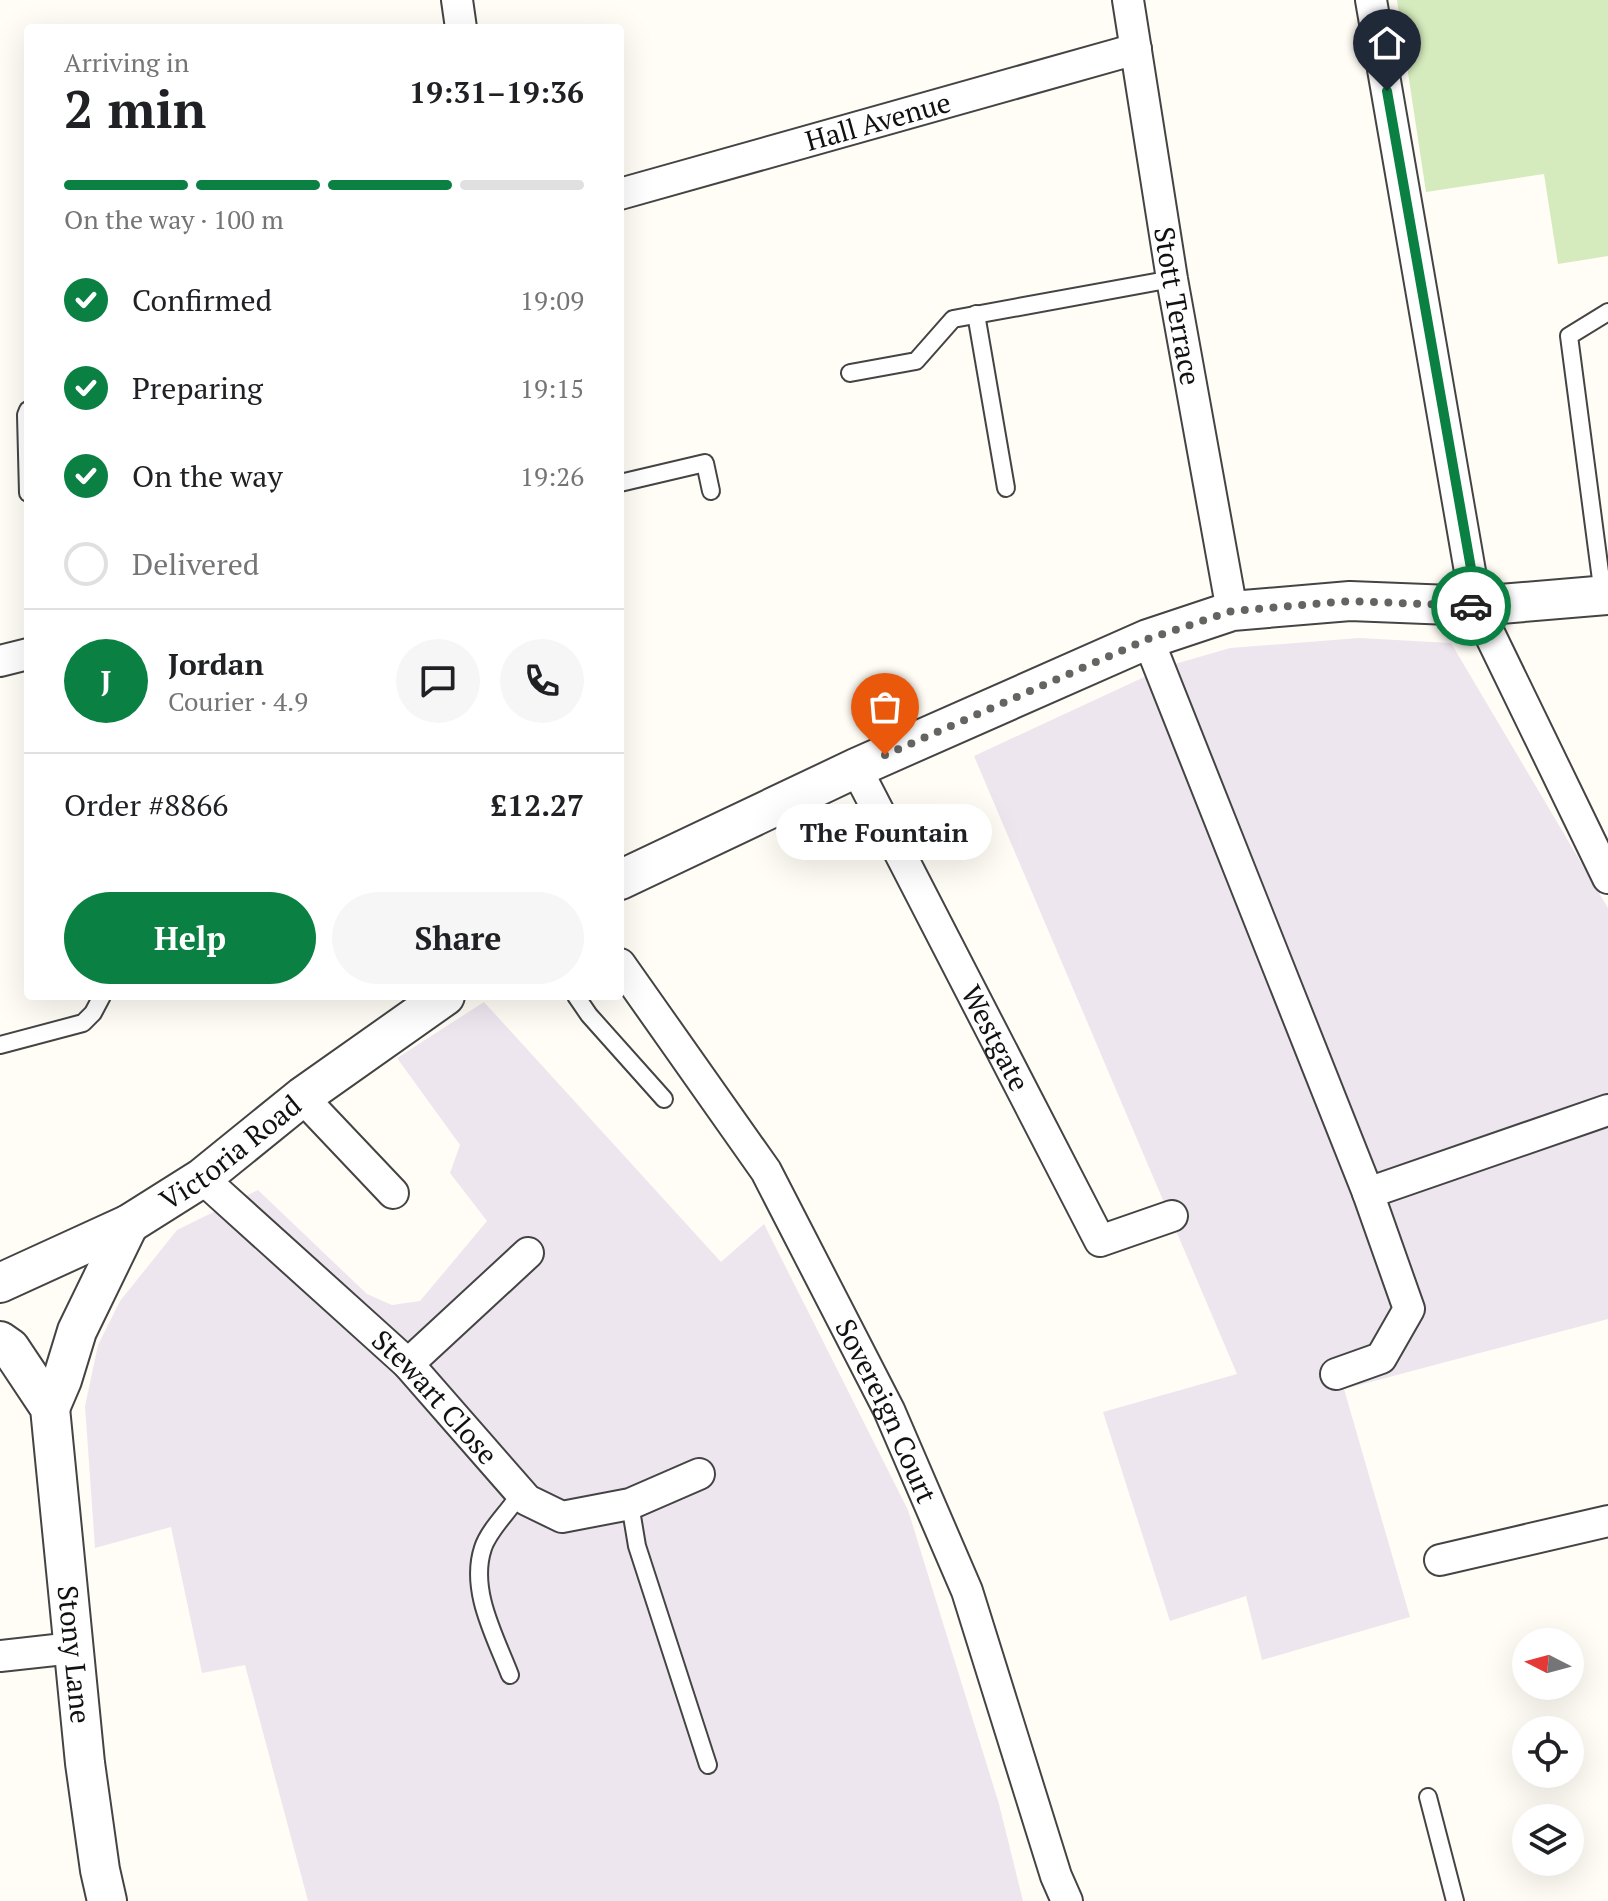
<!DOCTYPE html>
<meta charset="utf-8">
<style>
:root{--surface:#fff;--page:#f6f6f6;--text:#202124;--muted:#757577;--line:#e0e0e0;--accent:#0b8043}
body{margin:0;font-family:"PT Serif",serif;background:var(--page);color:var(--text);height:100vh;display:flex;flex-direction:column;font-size:30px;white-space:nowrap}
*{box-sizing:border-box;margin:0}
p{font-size:26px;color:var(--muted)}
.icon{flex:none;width:44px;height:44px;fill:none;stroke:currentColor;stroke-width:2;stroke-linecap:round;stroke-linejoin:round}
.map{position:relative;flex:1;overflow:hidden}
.drawer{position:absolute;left:24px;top:24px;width:600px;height:976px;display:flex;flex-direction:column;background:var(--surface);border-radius:8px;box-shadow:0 8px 32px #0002}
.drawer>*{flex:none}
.needle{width:52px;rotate:276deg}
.fabs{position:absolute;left:1512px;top:1628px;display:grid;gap:16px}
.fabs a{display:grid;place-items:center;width:72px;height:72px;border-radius:50%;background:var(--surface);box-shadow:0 8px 32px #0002;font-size:40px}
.pin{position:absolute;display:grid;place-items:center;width:68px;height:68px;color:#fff;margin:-82px -34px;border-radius:50% 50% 50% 0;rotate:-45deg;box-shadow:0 0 8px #0007}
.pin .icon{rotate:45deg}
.courier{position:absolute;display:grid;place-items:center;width:80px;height:80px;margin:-40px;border:6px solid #0b8043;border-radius:50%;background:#fff;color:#222;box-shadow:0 2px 10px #0007}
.bubble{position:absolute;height:56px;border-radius:28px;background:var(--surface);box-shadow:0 8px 32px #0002;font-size:26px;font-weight:800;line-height:56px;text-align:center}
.summary em{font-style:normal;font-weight:800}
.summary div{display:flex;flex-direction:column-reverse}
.summary{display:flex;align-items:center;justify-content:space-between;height:136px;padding:0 40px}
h1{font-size:52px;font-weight:800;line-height:60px}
.bar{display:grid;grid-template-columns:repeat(4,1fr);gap:12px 8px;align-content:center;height:96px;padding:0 40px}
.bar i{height:10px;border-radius:6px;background:var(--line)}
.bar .active{background:var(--accent)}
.bar p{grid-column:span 4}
.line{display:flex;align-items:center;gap:20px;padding:0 40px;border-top:2px solid var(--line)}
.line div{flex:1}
.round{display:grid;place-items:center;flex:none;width:84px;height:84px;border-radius:42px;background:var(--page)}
ol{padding:0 40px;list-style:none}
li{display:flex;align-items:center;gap:24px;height:88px}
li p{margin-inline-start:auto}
li .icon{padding:8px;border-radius:50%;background:var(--accent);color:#fff;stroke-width:4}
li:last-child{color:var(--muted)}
li i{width:44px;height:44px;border:4px solid var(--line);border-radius:50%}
.button{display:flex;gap:16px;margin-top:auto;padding:16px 40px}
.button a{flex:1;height:92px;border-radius:48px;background:var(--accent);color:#fff;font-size:32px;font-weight:800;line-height:92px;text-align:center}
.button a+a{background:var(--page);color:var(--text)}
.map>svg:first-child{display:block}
.industrial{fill:#eee6ef}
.green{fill:#d5ebbd}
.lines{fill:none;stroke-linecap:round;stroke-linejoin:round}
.service-casing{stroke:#444;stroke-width:20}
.minor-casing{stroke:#444;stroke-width:34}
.tertiary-casing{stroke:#444;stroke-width:42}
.service{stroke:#fff;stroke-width:16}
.minor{stroke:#fff;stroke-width:30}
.tertiary{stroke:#fff;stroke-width:38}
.done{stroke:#646461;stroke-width:8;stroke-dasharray:0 14.4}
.route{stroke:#0b8043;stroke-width:10}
.labels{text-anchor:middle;stroke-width:8;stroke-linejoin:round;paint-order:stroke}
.street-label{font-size:28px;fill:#111;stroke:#fff}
</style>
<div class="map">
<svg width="1608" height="1901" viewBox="0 0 1608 1901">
<rect width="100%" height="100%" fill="#fffdf5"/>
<g class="industrial">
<polygon points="1359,638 1451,643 1608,908 1608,1319 1344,1389 1410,1617 1262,1660 1246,1596 1170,1621 1103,1412 1237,1374 974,756 1168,666 1230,648"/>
<polygon points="484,1002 721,1262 764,1224 908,1510 999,1804 1023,1901 308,1901 245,1665 202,1673 171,1527 95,1548 85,1406 98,1345 120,1301 177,1230 258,1190 367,1294 392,1305 420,1301 487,1221 450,1173 460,1145 397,1058"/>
</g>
<polygon class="green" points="1397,0 1608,0 1608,256 1558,264 1544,174 1426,192"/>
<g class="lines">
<g class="service-casing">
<g id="service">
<polyline points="976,314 1006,488"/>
<polyline points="850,373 916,361 953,319 1172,279"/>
<polyline points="28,410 26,415 28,493"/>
<polyline points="620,483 705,463 711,491"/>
<polyline points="1603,595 1569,336 1608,312"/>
<polyline points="576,996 589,1015 664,1099"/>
<polyline points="0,1045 83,1023 93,1013 102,996"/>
<polyline points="630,1504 637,1546 708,1765"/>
<path d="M510 1675C495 1636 469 1590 483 1548 488 1532 505 1515 515 1501L527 1500"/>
<polyline points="1428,1797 1455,1901"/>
</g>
</g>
<g class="minor-casing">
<g id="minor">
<polyline points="457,0 461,28"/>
<path id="s1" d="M1128 0 1172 279 1232 611"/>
<polyline points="1371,0 1476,606 1608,878"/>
<path id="s2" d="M620 194 1136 49"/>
<polyline points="1148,639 1368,1193 1409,1309 1381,1358 1336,1374"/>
<polyline points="0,661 28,654"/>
<path id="s3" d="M856 768 1100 1241 1172 1216"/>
<path id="s4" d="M620 964 766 1171 889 1410 967 1591 1056 1876 1067 1901"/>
<polyline points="302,1097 393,1193"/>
<path id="s5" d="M202 1178 408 1364 527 1500 562 1517 630 1504 699 1474"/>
<polyline points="1368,1193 1608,1110"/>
<polyline points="408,1364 528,1253"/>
<polyline points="1440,1560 1608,1521"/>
<polyline points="0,1656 73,1648"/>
</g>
</g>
<g class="tertiary-casing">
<g id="tertiary">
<polyline points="620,880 856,768 1148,639 1232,611 1350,601 1476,606 1608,595"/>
<path id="s6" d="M0 1283 129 1224 202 1178 302 1097 445 996"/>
<path id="s7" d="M0 1341 10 1348 50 1408 85 1763 100 1870 107 1901"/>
<polyline points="50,1408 62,1380 77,1331 129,1224"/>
</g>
</g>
<use href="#service" class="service"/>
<use href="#minor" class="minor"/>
<use href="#tertiary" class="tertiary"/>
</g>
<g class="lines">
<polyline class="done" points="885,755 1148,639 1232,611 1350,601 1471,606"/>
<polyline class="route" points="1387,91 1472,574 1476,606 1471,606"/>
</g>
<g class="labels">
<g class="street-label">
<text dy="10" stroke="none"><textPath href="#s2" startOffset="268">Hall Avenue</textPath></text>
<text dy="10" stroke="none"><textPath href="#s1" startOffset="310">Stott Terrace</textPath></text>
<text dy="10" stroke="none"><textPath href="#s3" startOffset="304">Westgate</textPath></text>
<text dy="10" stroke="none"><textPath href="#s6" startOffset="266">Victoria Road</textPath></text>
<text dy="10" stroke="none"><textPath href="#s5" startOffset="320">Stewart Close</textPath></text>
<text dy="10" stroke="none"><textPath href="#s4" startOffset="522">Sovereign Court</textPath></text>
<text dy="10" stroke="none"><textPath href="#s7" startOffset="332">Stony Lane</textPath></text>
</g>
</g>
</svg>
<div class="fabs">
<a><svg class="needle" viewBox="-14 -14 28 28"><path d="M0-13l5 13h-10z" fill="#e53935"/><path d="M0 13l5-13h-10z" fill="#757577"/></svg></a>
<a><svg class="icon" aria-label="locate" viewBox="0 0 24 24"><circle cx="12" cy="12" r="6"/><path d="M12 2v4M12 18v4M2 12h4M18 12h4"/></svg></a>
<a><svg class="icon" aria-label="layers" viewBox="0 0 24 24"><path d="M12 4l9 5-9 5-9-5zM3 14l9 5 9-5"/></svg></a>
</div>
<div class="pin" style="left:885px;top:755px;background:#ea580c"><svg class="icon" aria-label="bag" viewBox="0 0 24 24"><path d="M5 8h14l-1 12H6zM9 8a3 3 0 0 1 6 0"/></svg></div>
<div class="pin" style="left:1387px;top:91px;background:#1f2937"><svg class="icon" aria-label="home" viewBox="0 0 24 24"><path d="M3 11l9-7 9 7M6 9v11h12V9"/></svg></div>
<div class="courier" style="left:1471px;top:606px"><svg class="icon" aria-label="car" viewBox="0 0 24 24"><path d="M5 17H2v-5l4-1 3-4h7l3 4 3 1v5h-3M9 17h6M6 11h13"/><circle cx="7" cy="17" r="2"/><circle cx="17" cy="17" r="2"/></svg></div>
<div class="bubble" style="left:776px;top:804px;width:216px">The Fountain</div>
<section class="drawer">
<div class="summary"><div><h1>2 min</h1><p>Arriving in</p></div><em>19:31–19:36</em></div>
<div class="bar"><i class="active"></i><i class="active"></i><i class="active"></i><i></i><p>On the way · 100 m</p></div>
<ol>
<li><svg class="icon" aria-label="check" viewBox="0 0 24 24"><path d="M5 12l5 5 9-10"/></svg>Confirmed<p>19:09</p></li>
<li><svg class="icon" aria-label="check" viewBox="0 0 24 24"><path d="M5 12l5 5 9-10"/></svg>Preparing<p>19:15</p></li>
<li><svg class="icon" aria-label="check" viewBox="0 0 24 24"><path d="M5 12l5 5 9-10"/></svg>On the way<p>19:26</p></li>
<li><i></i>Delivered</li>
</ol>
<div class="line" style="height:144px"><b class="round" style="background:var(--accent);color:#fff">J</b><div><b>Jordan</b><p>Courier · 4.9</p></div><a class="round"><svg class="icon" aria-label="chat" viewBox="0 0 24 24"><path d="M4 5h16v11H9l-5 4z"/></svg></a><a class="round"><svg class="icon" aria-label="phone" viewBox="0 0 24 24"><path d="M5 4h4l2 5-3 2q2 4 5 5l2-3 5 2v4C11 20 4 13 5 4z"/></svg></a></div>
<div class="line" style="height:104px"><div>Order #8866</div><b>£12.27</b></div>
<div class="button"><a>Help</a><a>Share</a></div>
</section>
</div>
